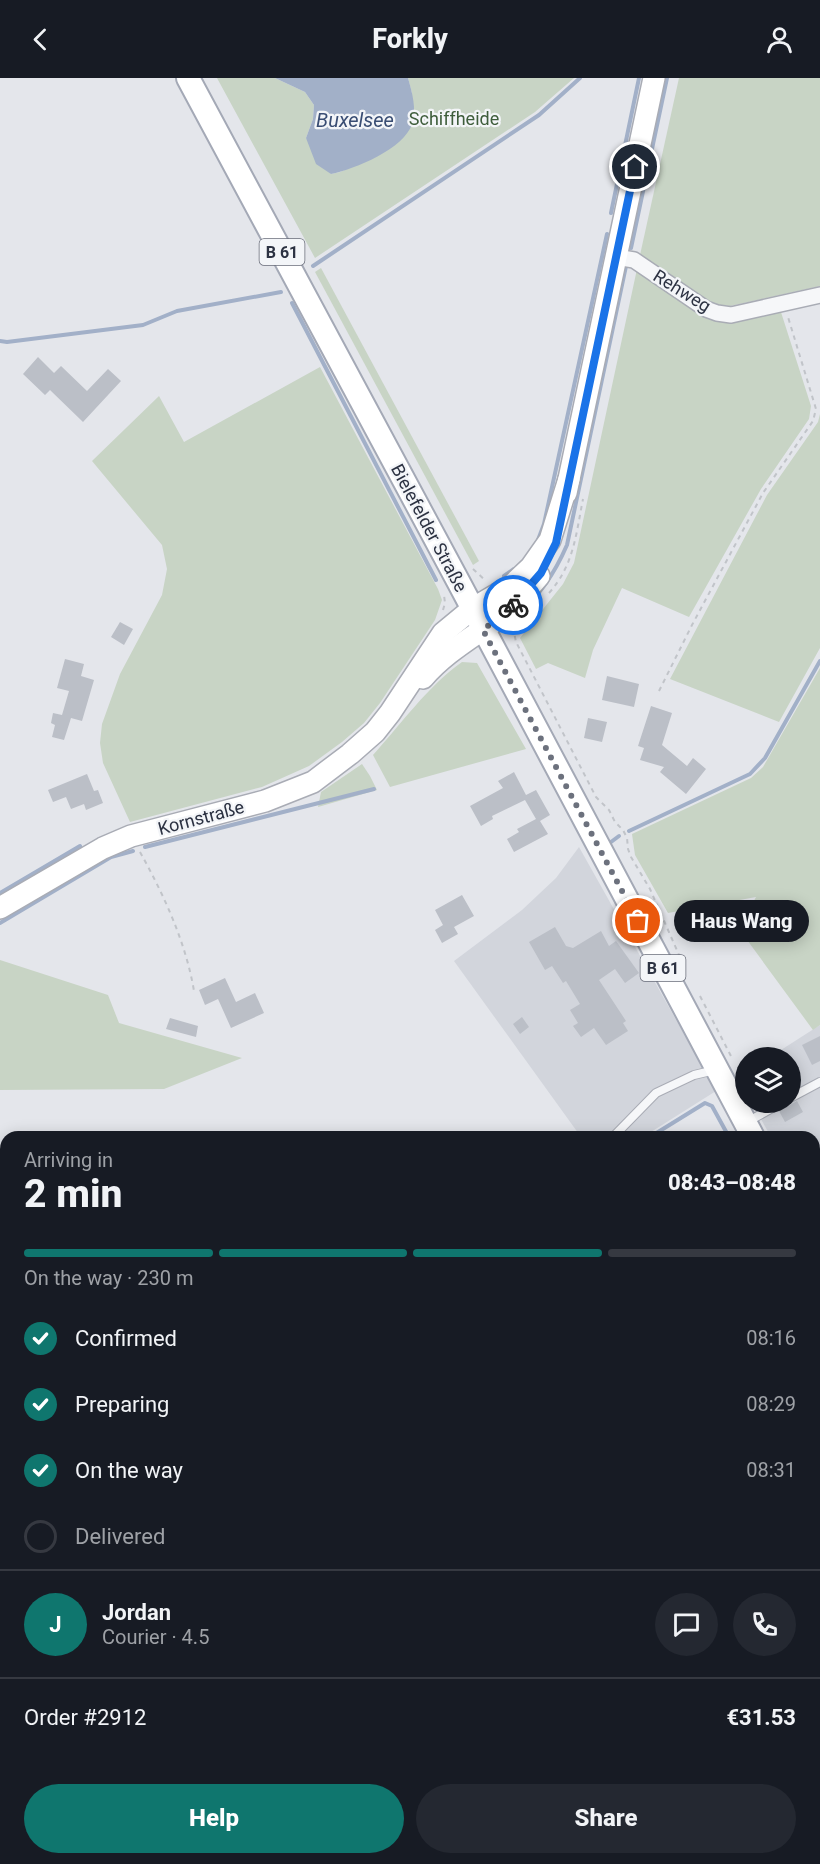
<!DOCTYPE html>
<meta charset="utf-8">
<style>
:root{--surface:#171b24;--page:#242831;--text:#f1f3f6;--muted:#9ea1a6;--line:#363941;--accent:#0f766e}
body{margin:0;font-family:Roboto,sans-serif;background:var(--page);color:var(--text);height:100vh;display:flex;flex-direction:column;font-size:22px;white-space:nowrap}
*{box-sizing:border-box;margin:0}
p{font-size:20px;color:var(--muted)}
.icon{flex:none;width:33px;height:33px;fill:none;stroke:currentColor;stroke-width:2;stroke-linecap:round;stroke-linejoin:round}
.map{position:relative;flex:1;overflow:hidden}
.details{position:absolute;left:0px;top:1053px;width:820px;height:734px;display:flex;flex-direction:column;background:var(--surface);border-radius:18px 18px 0 0;box-shadow:0 3px 15px #0003}
.details>*{flex:none}
.controls{position:absolute;left:735px;top:969px;display:grid;gap:12px}
.controls a{display:grid;place-items:center;width:66px;height:66px;border-radius:50%;background:var(--surface);box-shadow:0 3px 15px #0003;font-size:30px}
.pin{position:absolute;display:grid;place-items:center;width:51px;height:51px;color:#fff;margin:-26px;border:3px solid #fff;border-radius:50%;box-shadow:0 2px 6px #0007}
.courier{position:absolute;display:grid;place-items:center;width:60px;height:60px;margin:-30px;border:4px solid #1a73e8;border-radius:50%;background:#fff;color:#222;box-shadow:0 2px 8px #0007}
.bubble{position:absolute;height:42px;border-radius:21px;background:var(--surface);box-shadow:0 3px 15px #0003;font-size:20px;font-weight:800;line-height:42px;text-align:center}
.headline em{font-style:normal;font-weight:800}
.headline div{display:flex;flex-direction:column-reverse}
.headline{display:flex;align-items:center;justify-content:space-between;height:102px;padding:0 24px}
h1{font-size:39px;font-weight:800;line-height:45px}
.bar{display:grid;grid-template-columns:repeat(4,1fr);gap:9px 6px;align-content:center;height:72px;padding:0 24px}
.bar i{height:8px;border-radius:4px;background:var(--line)}
.bar .on{background:var(--accent)}
.bar p{grid-column:span 4}
.line{display:flex;align-items:center;gap:15px;padding:0 24px;border-top:2px solid var(--line)}
.line div{flex:1}
.round{display:grid;place-items:center;flex:none;width:63px;height:63px;border-radius:32px;background:var(--page)}
ol{padding:0 24px;list-style:none}
li{display:flex;align-items:center;gap:18px;height:66px}
li p{margin-inline-start:auto}
li .icon{padding:6px;border-radius:50%;background:var(--accent);color:#fff;stroke-width:4}
li:last-child{color:var(--muted)}
li i{width:33px;height:33px;border:3px solid var(--line);border-radius:50%}
.button{display:flex;gap:12px;margin-top:auto;padding:12px 24px}
.button a{flex:1;height:69px;border-radius:36px;background:var(--accent);color:#fff;font-size:24px;font-weight:800;line-height:69px;text-align:center}
.button a+a{background:var(--page);color:var(--text)}
header{display:flex;justify-content:space-between;align-items:center;height:78px;padding:0 24px;background:var(--surface);font-size:27px;font-weight:800}
.map>svg:first-child{display:block}
.built{fill:#d2d5dc}
.green{fill:#c8d4c5}
.water{fill:#a2b0c8}
.lines{fill:none;stroke-linecap:round;stroke-linejoin:round}
.stream{stroke:#a2b0c8;stroke-width:4}
.river{stroke:#a2b0c8;stroke-width:24}
.building{fill:#bbbfc7}
.lane-casing{stroke:#a9acb5;stroke-width:10}
.street-casing{stroke:#a9acb5;stroke-width:18}
.secondary-casing{stroke:#a9acb5;stroke-width:24}
.primary-casing{stroke:#a4a9b6;stroke-width:26}
.path{stroke:#c1c4c9;stroke-width:2;stroke-dasharray:4.5 4.5;stroke-linecap:butt}
.lane{stroke:#f6f7f9;stroke-width:8}
.street{stroke:#f6f7f9;stroke-width:15}
.secondary{stroke:#fff;stroke-width:21}
.primary{stroke:#fff;stroke-width:22}
.done{stroke:#6c717d;stroke-width:6;stroke-dasharray:0 10.8}
.route{stroke:#1a73e8;stroke-width:8}
.labels{text-anchor:middle;stroke-width:4.5;stroke-linejoin:round;paint-order:stroke}
.shield{fill:#f3f5f8;stroke:#686c79;stroke-width:1.5}
.shield-label{font-size:16px;font-weight:bold;fill:#2c3242}
.park-label{font-size:18px;fill:#3e5d3b;stroke:#f3f5f8}
.street-label{font-size:18px;fill:#2c3242;stroke:#f3f5f8}
.water-label{font-size:20px;font-style:italic;fill:#394d73;stroke:#f3f5f8}
</style>
<header><svg class="icon" aria-label="back" viewBox="0 0 24 24"><path d="M15 5l-7 7 7 7"/></svg>Forkly<svg class="icon" aria-label="person" viewBox="0 0 24 24"><circle cx="12" cy="8" r="4"/><path d="M4 21q1-7 8-7t8 7"/></svg></header>
<div class="map">
<svg width="820" height="1786" viewBox="0 0 820 1786">
<rect width="100%" height="100%" fill="#e4e6eb"/>
<g class="built">
<polygon points="579,769 716,1013 643,1059 581,1059 454,883 522,832 556,800"/>
<polygon points="820,947 820,1148 815,1138 814,1059 771,1059 752,1025 790,1024 790,980 770,979"/>
</g>
<g class="green">
<polygon points="217,0 275,0 305,14 314,27 313,41 306,60 331,96 340,94 375,79 412,15 408,0 574,0 535,34 315,180"/>
<polygon points="679,0 820,0 820,208 730,228 710,226 640,177"/>
<polygon points="321,190 479,483 473,487 315,194"/>
<polygon points="637,191 704,236 780,231 811,328 809,341 761,411 689,539 622,510 593,572 585,600 548,585 536,591 520,560 563,506 574,485"/>
<polygon points="320,289 438,511 442,522 435,542 380,625 364,645 342,664 309,688 262,709 130,744 103,685 100,665 102,646 120,596 162,517 167,491 162,467 92,383 159,318 184,364"/>
<polygon points="820,336 820,570 779,644 670,601 767,417 818,344"/>
<path d="M462 584 477 585 526 671 390 709 373 677C402 645 427 609 462 584Z"/>
<polygon points="820,590 820,947 813,952 739,851 756,819 668,835 635,777 632,756 751,700 763,689"/>
<polygon points="362,686 370,698 377,712 318,729 321,714"/>
<polygon points="0,882 108,917 119,945 242,980 164,1011 0,1012"/>
<polygon points="6,1691 6,1780 613,1780 614,1786 0,1786 0,1710"/>
</g>
<path class="water" d="M275 0H408C412 14 417 31 412 46 404 71 355 91 331 96L316 86 306 60 313 41 314 27 305 14Z"/>
<g class="lines">
<g class="stream">
<polyline points="611,135 639,0"/>
<polyline points="631,170 667,0"/>
<polyline points="313,188 539,37 580,0"/>
<polyline points="292,225 436,502"/>
<polyline points="0,263 7,264 143,247 177,233 281,214"/>
<polyline points="538,462 544,446 607,156"/>
<polyline points="504,498 514,491"/>
<path d="M518 539C541 513 553 499 567 467L626 188"/>
<polyline points="629,753 750,696 765,680 820,583"/>
<polyline points="611,764 619,758"/>
<polyline points="145,769 374,711"/>
<polyline points="0,815 80,768"/>
<polyline points="0,845 111,779 133,773"/>
<polyline points="775,1055 777,1059"/>
<polyline points="650,1059 705,1025 712,1028 729,1059"/>
<polyline points="814,1129 820,1140"/>
<polyline points="814,1209 820,1219"/>
<polyline points="0,1685 6,1665"/>
<polyline points="416,1786 417,1780"/>
</g>
<g class="river">
<polyline points="0,1433 6,1435"/>
<polyline points="814,1697 820,1704"/>
</g>
</g>
<g class="building">
<polygon points="38,279 54,295 61,288 87,313 108,291 121,303 83,344 50,312 45,317 23,296"/>
<polygon points="120,544 133,551 124,567 111,559"/>
<polygon points="65,581 84,586 81,598 94,602 82,643 71,640 64,662 52,659 55,647 51,645 53,635 62,637 69,613 57,610"/>
<polygon points="607,598 639,606 634,629 602,622"/>
<polygon points="651,628 672,635 662,667 687,688 693,680 706,691 686,716 660,694 664,689 640,682 644,670 638,668"/>
<polygon points="588,640 607,644 602,664 584,660"/>
<polygon points="514,694 526,717 536,712 550,737 540,743 548,756 514,774 507,761 519,754 517,751 536,741 525,722 492,738 493,741 481,748 470,728 503,710 498,703"/>
<polygon points="87,696 94,713 98,712 103,725 86,732 84,726 71,731 66,719 53,724 48,712"/>
<polygon points="462,817 474,838 454,849 458,856 442,865 435,852 443,847 435,832"/>
<polygon points="555,849 566,868 573,870 601,853 609,868 616,863 639,895 625,905 615,891 599,902 626,943 623,945 628,953 606,967 594,950 581,959 573,948 578,945 570,932 580,926 566,903 563,905 552,888 545,892 529,864"/>
<polygon points="225,900 236,924 255,915 264,935 231,950 218,921 205,927 199,912"/>
<polygon points="522,939 529,949 520,956 513,946"/>
<polygon points="170,940 198,948 196,959 166,951"/>
<polygon points="820,958 820,983 812,987 802,967"/>
<polygon points="797,1023 803,1034 785,1044 779,1033"/>
</g>
<g class="lines">
<g class="lane-casing">
<g id="lane">
<polyline points="790,1020 820,1004"/>
<polyline points="747,1044 783,1024"/>
<polyline points="613,1059 656,1015 694,997 715,992"/>
</g>
</g>
<g class="street-casing">
<polyline id="street" points="616,179 634,182 706,231 717,235 731,237 820,217"/>
</g>
<g class="secondary-casing">
<g id="secondary">
<polyline points="566,415 654,0"/>
<path d="M423 600C446 573 477 557 504 536 517 524 528 511 539 498"/>
<polyline points="0,830 103,770 131,758 265,723 313,704 350,676 375,654 390,635 443,555 472,531 511,508 531,489 550,462 569,401"/>
</g>
</g>
<g class="primary-casing">
<g id="primary">
<polyline points="188,0 458,503 753,1059"/>
<polyline points="814,1174 820,1184"/>
</g>
</g>
<g class="path">
<polyline points="473,491 486,503"/>
<path d="M549 515C574 487 576 456 583 421"/>
<polyline points="443,532 445,525 444,517"/>
<polyline points="513,549 516,564 596,719 609,732 615,744 623,752 627,760 628,771 631,779 650,811 683,886"/>
<polyline points="659,613 692,547 763,415 813,343 816,331 788,239"/>
<path d="M140 774C164 817 186 865 194 913"/>
<polyline points="700,918 733,982"/>
<polyline points="814,1150 819,1158"/>
<polyline points="598,1786 598,1780"/>
</g>
<use href="#lane" class="lane"/>
<use href="#street" class="street"/>
<use href="#secondary" class="secondary"/>
<use href="#primary" class="primary"/>
</g>
<g class="lines">
<polyline class="done" points="513,527 483,552 638,843"/>
<polyline class="route" points="513,527 541,495 556,465 635,89"/>
</g>
<g class="labels">
<g class="shield">
<rect x="259.5" y="161" width="45" height="26" rx="4.5"/>
<rect x="640.5" y="877" width="45" height="26" rx="4.5"/>
</g>
<g class="shield-label">
<text x="282" y="180">B 61</text>
<text x="663" y="896">B 61</text>
</g>
<g class="park-label">
<text x="454" y="47">Schiffheide</text>
</g>
<g class="street-label">
<text transform="translate(682 213) rotate(32)" y="6">Rehweg</text>
<text transform="translate(429 450) rotate(62)" y="6">Bielefelder Straße</text>
<text transform="translate(201 740) rotate(-15)" y="6">Kornstraße</text>
</g>
<g class="water-label">
<text x="355" y="49">Buxelsee</text>
</g>
</g>
</svg>
<div class="controls">
<a><svg class="icon" aria-label="layers" viewBox="0 0 24 24"><path d="M12 4l9 5-9 5-9-5zM3 14l9 5 9-5"/></svg></a>
</div>
<div class="pin" style="left:638px;top:843px;background:#ea580c"><svg class="icon" aria-label="bag" viewBox="0 0 24 24"><path d="M5 8h14l-1 12H6zM9 8a3 3 0 0 1 6 0"/></svg></div>
<div class="pin" style="left:635px;top:89px;background:#1f2937"><svg class="icon" aria-label="home" viewBox="0 0 24 24"><path d="M3 11l9-7 9 7M6 9v11h12V9"/></svg></div>
<div class="courier" style="left:513px;top:527px"><svg class="icon" aria-label="bike" viewBox="0 0 24 24"><circle cx="6" cy="16" r="4"/><circle cx="18" cy="16" r="4"/><path d="M6 16l4-8h5l3 8M10 8l3 8H6M13 5h3"/></svg></div>
<div class="bubble" style="left:674px;top:822px;width:135px">Haus Wang</div>
<section class="details">
<div class="headline"><div><h1>2 min</h1><p>Arriving in</p></div><em>08:43–08:48</em></div>
<div class="bar"><i class="on"></i><i class="on"></i><i class="on"></i><i></i><p>On the way · 230 m</p></div>
<ol>
<li><svg class="icon" aria-label="check" viewBox="0 0 24 24"><path d="M5 12l5 5 9-10"/></svg>Confirmed<p>08:16</p></li>
<li><svg class="icon" aria-label="check" viewBox="0 0 24 24"><path d="M5 12l5 5 9-10"/></svg>Preparing<p>08:29</p></li>
<li><svg class="icon" aria-label="check" viewBox="0 0 24 24"><path d="M5 12l5 5 9-10"/></svg>On the way<p>08:31</p></li>
<li><i></i>Delivered</li>
</ol>
<div class="line" style="height:108px"><b class="round" style="background:var(--accent);color:#fff">J</b><div><b>Jordan</b><p>Courier · 4.5</p></div><a class="round"><svg class="icon" aria-label="chat" viewBox="0 0 24 24"><path d="M4 5h16v11H9l-5 4z"/></svg></a><a class="round"><svg class="icon" aria-label="phone" viewBox="0 0 24 24"><path d="M5 4h4l2 5-3 2q2 4 5 5l2-3 5 2v4C11 20 4 13 5 4z"/></svg></a></div>
<div class="line" style="height:78px"><div>Order #2912</div><b>€31.53</b></div>
<div class="button"><a>Help</a><a>Share</a></div>
</section>
</div>
